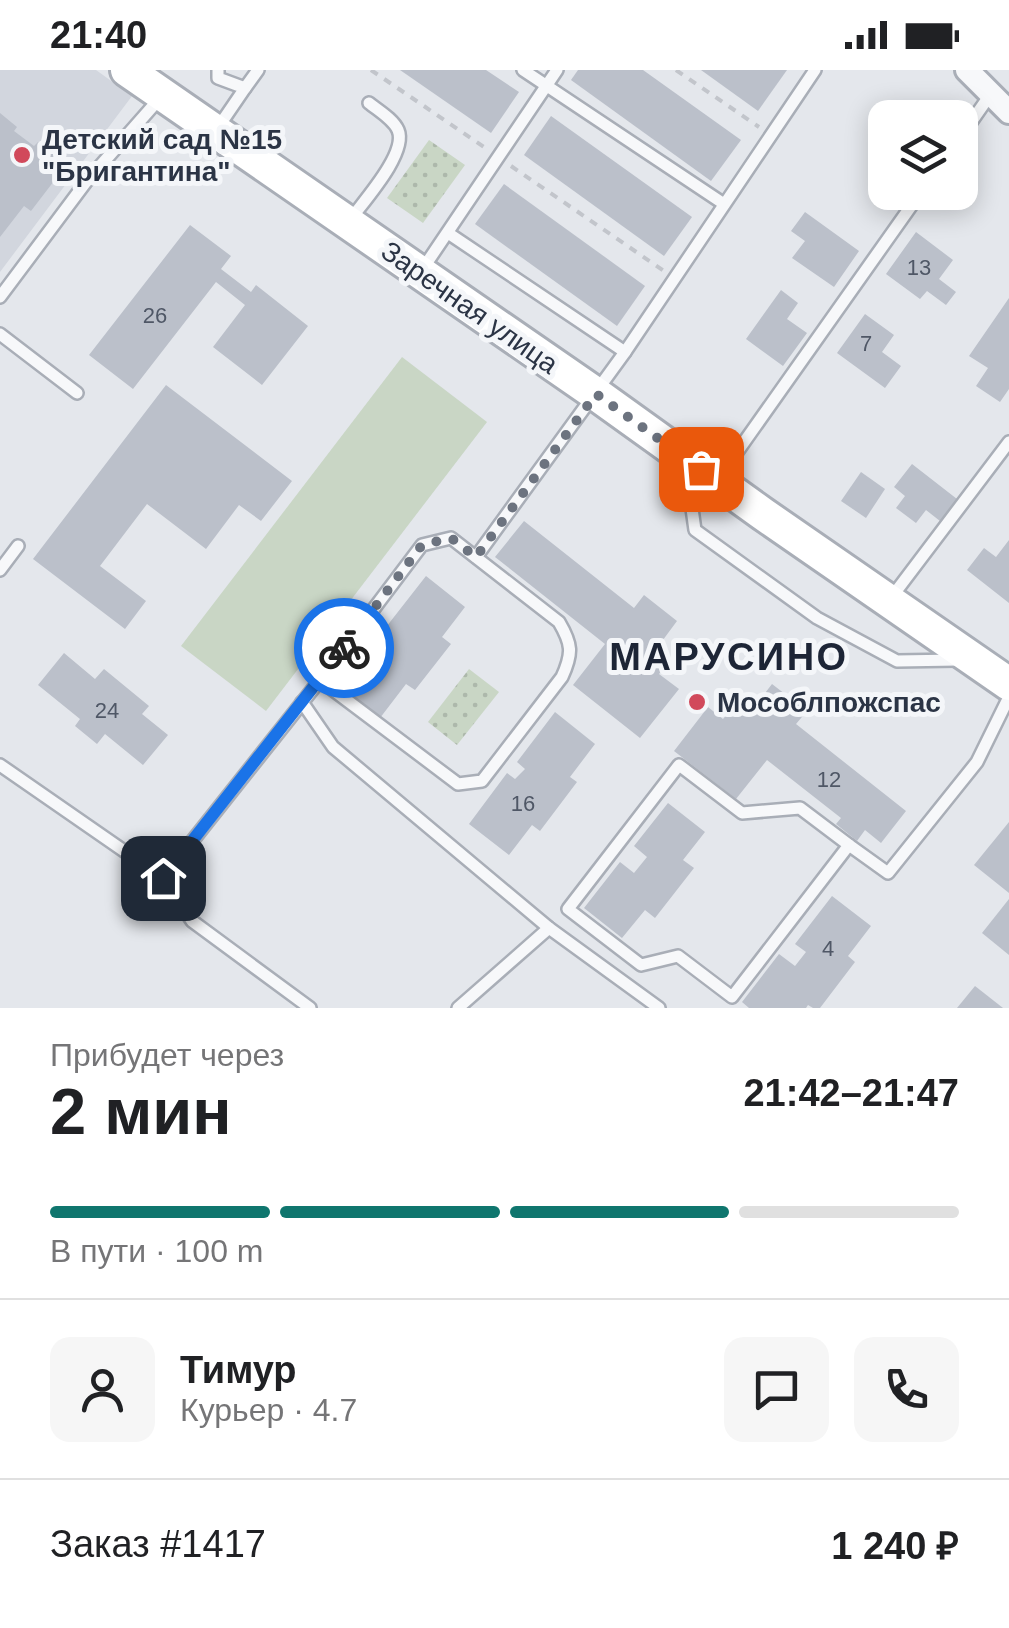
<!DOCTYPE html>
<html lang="ru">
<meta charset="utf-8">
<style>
:root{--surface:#fff;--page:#f6f6f6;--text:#202124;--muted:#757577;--line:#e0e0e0;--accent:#0f766e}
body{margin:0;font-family:Helvetica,sans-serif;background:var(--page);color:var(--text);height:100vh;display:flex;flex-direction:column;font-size:38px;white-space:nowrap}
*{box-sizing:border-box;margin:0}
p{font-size:32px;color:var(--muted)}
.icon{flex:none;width:55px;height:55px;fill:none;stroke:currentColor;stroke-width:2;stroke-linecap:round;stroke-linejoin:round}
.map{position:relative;height:938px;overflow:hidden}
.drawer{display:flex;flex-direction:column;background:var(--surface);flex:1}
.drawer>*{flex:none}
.fabs{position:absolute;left:868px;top:30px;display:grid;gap:20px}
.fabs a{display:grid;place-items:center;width:110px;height:110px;border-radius:20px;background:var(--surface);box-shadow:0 5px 25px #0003;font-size:50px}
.pin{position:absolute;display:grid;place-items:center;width:85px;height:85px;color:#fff;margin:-42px;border-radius:20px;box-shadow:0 5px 15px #0006}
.courier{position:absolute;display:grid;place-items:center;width:100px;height:100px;margin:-50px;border:8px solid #1a73e8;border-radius:50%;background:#fff;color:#222;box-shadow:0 2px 12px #0007}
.overview em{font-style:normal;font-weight:700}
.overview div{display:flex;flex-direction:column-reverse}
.overview{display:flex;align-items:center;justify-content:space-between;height:170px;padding:0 50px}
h1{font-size:65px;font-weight:700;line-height:75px}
.bar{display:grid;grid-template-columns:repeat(4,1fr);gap:15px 10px;align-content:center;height:120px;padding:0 50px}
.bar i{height:12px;border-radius:8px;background:var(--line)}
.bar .selected{background:var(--accent)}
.bar p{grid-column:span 4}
.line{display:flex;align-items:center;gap:25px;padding:0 50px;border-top:2px solid var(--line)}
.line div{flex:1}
.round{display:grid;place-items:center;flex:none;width:105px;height:105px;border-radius:20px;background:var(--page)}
.status{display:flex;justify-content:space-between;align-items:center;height:70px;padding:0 50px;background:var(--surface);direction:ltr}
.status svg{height:28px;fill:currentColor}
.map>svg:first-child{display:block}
.built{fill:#d2d6de}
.park{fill:url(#park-dots)}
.garden{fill:#c9d6c5}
.building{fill:#bbc0ca}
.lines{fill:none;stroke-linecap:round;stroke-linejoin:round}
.lane-casing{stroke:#a9aeb7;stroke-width:16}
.street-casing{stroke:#a9aeb7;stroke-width:28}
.secondary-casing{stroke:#a9aeb7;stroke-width:38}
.path{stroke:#c2c5cb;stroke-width:4;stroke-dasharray:8 8;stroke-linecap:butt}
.lane{stroke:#f7f8fa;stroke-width:11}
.street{stroke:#f7f8fa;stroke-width:22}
.secondary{stroke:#fff;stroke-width:32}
.done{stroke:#6c737f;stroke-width:10;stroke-dasharray:0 18}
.route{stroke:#1a73e8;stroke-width:12}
.poi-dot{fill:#d1495b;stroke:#f4f6f9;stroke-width:4}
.labels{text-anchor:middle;stroke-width:10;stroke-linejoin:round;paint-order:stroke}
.number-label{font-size:22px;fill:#4f5766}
.poi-label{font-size:28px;font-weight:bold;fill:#2b3445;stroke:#f4f6f9;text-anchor:start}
.street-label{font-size:28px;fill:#2b3445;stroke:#f4f6f9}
.district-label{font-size:38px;font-weight:bold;letter-spacing:2.5px;fill:#1d2536;stroke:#f4f6f9}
</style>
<div class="status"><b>21:40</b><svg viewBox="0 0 49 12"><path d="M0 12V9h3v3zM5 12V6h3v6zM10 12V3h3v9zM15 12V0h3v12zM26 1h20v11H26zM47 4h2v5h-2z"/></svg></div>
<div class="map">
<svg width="1009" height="938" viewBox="0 0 1009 938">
<defs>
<pattern id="park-dots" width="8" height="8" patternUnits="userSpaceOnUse" patternTransform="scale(2.5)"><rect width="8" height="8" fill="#c9d6c5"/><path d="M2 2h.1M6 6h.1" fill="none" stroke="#adb8ab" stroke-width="1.8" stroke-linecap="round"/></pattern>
</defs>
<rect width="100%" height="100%" fill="#e4e7ec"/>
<polygon class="built" points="0,0 96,0 132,26 0,202"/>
<g class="park">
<polygon points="429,70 465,95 423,153 387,128"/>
<polygon points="469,599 499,622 457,675 428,652"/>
</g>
<polygon class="garden" points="402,287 487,352 266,641 181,576"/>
<g class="building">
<polygon points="400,0 486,0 519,22 491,63"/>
<polygon points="578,0 643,0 741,70 711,111 571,10"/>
<polygon points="701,0 787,0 758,41"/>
<polygon points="0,43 17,57 14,61 34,76 38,72 67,94 31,141 24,136 0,167"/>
<polygon points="551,46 692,147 664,186 524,85"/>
<polygon points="504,114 645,216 617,256 475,154"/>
<polygon points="805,142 859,181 834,217 792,188 805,171 791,161"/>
<polygon points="190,155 231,186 221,199 251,222 256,215 308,256 262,315 213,277 245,235 216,212 133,319 89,285"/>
<polygon points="916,162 953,190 939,209 956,222 946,235 927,221 920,229 886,204"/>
<polygon points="781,220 798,233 787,249 807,263 783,296 746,269"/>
<polygon points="1009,228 1009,319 1000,332 976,316 988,298 969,286"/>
<polygon points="865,244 894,265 882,282 901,296 885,318 837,283"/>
<polygon points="166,315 292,411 261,451 239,435 206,479 147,434 100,496 146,531 125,559 33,489"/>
<polygon points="912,394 957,429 940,451 926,440 916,453 896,438 905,426 894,417"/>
<polygon points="861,402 885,419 866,448 841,431"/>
<polygon points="524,451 634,538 644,525 677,551 657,578 671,589 659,604 679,619 640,668 573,615 605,574 495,487"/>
<polygon points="1009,470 1009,533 967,500 984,478 996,487"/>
<polygon points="426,506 465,537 442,567 451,574 415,620 406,614 380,648 340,616"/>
<polygon points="64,583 95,609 104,599 149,636 142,644 168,665 143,695 105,664 97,674 75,656 80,649 38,615"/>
<polygon points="772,614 807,641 796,654 906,741 881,773 865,760 857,771 836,754 841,748 767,690 736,729 674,681 708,637 723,649 736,634 749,644"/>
<polygon points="555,642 595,674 570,707 577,712 540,761 532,755 509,785 469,754 507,703 515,709 525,699 517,692"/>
<polygon points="668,733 705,762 683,790 694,798 655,848 645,840 622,868 584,838 620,792 634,803 647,787 634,776"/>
<polygon points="1009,752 1009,823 974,795"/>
<polygon points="832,826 871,856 848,886 855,892 820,938 813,938 808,935 806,938 749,938 742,932 779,884 795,896 806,882 795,874"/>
<polygon points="1009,829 1009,885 982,863"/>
<polygon points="975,916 1003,938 957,938"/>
</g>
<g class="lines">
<g class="lane-casing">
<g id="lane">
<polyline points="523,0 724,134"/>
<polyline points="245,18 258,0"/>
<polyline points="217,59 245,18 218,8 218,0"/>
<polyline points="960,68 990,25"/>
<path d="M350 150C363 132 408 83 398 60 393 49 379 41 369 33"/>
<polyline points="448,163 625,282 815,0"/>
<polyline points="422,200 557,0"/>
<polyline points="0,227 86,112 160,28"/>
<polyline points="0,264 77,323"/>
<polyline points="686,396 695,460 817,548 897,591 957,590"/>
<polyline points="718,409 921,122"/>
<polyline points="476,487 625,282"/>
<polyline points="0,500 18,476"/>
<polyline points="891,528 1009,372"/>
<polyline points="302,632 333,677 549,858 659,938"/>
<polyline points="0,695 163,808 192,851 310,938"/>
<polygon points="679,695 742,743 800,738 849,775 732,927 678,886 641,895 568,839"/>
<polyline points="849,775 888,803 977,692 1009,627"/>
<path d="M163 808 320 610 422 475 451 468 559 552C572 574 573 583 562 607L482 711 458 714 320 610"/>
<polyline points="458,938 549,858"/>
</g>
</g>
<g class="street-casing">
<polyline id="street" points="967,0 1009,42"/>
</g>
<g class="secondary-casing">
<polyline id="secondary" points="127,0 596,324 763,444 1009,614"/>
</g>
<g class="path">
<polyline points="371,0 487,79"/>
<polyline points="676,0 759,57"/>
<polyline points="511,96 664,201"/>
</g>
<use href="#lane" class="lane"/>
<use href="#street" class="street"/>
<use href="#secondary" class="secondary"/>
</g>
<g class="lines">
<polyline class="done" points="344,578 422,475 451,468 476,487 596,324 701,399"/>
<polyline class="route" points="163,808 344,578"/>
</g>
<g class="poi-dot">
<circle cx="22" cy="85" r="10"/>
<circle cx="697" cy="632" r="10"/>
</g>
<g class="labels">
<g class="number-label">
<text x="919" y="205">13</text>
<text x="155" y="253">26</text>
<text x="866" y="281">7</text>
<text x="107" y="648">24</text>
<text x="829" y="717">12</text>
<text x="523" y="741">16</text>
<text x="828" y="886">4</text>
</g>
<g class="poi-label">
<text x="42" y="79">Детский сад №15<tspan x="42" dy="32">"Бригантина"</tspan></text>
<text x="717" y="642">Мособлпожспас</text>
</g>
<g class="street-label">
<text transform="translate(470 237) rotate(35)" y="10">Заречная улица</text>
</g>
<g class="district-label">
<text x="729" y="600">МАРУСИНО</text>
</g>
</g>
</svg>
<div class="fabs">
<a><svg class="icon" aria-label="layers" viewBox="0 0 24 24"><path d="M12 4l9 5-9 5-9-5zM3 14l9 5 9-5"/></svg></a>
</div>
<div class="pin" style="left:701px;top:399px;background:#ea580c"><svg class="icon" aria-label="bag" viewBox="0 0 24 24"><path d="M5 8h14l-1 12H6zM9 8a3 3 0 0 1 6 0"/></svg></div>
<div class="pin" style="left:163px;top:808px;background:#1f2937"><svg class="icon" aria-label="home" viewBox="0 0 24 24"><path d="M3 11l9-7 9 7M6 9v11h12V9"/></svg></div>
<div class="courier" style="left:344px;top:578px"><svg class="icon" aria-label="bike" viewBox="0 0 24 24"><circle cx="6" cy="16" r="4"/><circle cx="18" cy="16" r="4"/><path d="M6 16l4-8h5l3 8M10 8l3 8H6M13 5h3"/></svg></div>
</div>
<section class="drawer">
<div class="overview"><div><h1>2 мин</h1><p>Прибудет через</p></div><em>21:42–21:47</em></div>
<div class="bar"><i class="selected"></i><i class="selected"></i><i class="selected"></i><i></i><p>В пути · 100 m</p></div>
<div class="line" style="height:180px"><a class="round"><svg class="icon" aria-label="person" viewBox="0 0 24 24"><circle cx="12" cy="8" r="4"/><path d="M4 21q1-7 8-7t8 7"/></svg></a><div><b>Тимур</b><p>Курьер · 4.7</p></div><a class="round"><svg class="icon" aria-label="chat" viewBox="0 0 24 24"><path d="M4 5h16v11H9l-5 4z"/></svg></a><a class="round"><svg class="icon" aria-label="phone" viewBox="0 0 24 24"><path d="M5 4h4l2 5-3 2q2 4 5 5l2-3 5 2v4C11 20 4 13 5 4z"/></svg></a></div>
<div class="line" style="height:130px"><div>Заказ #1417</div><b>1 240 ₽</b></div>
</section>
